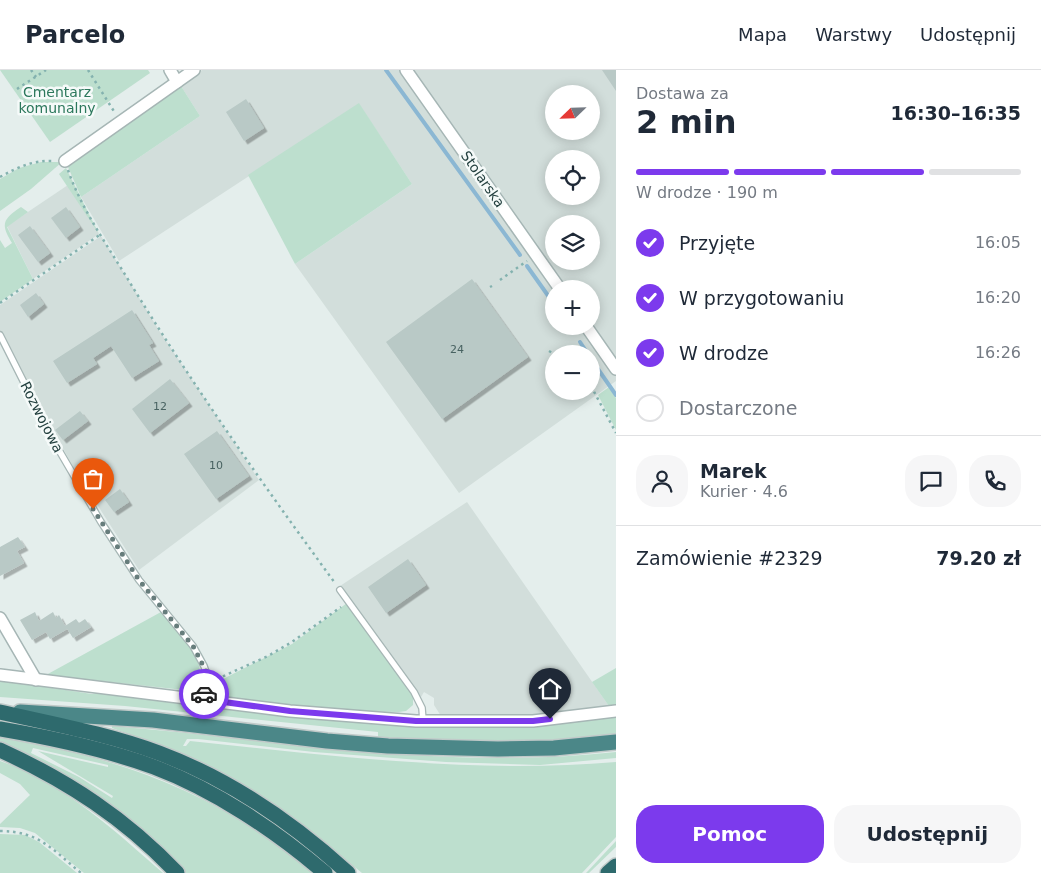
<!DOCTYPE html>
<html lang="pl">
<meta charset="utf-8">
<style>
:root{--surface:#fff;--page:#f6f6f7;--text:#1f2937;--muted:#747a83;--line:#e0e1e3;--accent:#7c3aed}
body{margin:0;font-family:"DejaVu Sans",sans-serif;background:var(--page);color:var(--text);height:100vh;display:flex;flex-direction:column;font-size:19px;white-space:nowrap}
*{box-sizing:border-box;margin:0}
p{font-size:16px;color:var(--muted)}
.icon{flex:none;width:28px;height:28px;fill:none;stroke:currentColor;stroke-width:2;stroke-linecap:round;stroke-linejoin:round}
.map{position:relative;flex:1;overflow:hidden}
.sheet{display:flex;flex-direction:column;background:var(--surface);width:425px}
.sheet>*{flex:none}
.needle{width:32px;rotate:247deg}
.buttons{position:absolute;left:545px;top:15px;display:grid;gap:10px}
.buttons a{display:grid;place-items:center;width:55px;height:55px;border-radius:50%;background:var(--surface);box-shadow:0 2px 12px #0003;font-size:25px}
.pin{position:absolute;display:grid;place-items:center;width:42px;height:42px;color:#fff;margin:-51px -21px;border-radius:50% 50% 50% 0;rotate:-45deg;box-shadow:0 0 5px #0007}
.pin .icon{rotate:45deg}
.courier{position:absolute;display:grid;place-items:center;width:50px;height:50px;margin:-25px;border:4px solid #7c3aed;border-radius:50%;background:#fff;color:#222;box-shadow:0 1px 6px #0007}
.headline em{font-style:normal;font-weight:700}
.headline div{display:flex;flex-direction:column-reverse}
.headline{display:flex;align-items:center;justify-content:space-between;height:85px;padding:0 20px}
h1{font-size:32px;font-weight:700;line-height:38px}
.bar{display:grid;grid-template-columns:repeat(4,1fr);gap:8px 5px;align-content:center;height:60px;padding:0 20px}
.bar i{height:6px;border-radius:4px;background:var(--line)}
.bar .on{background:var(--accent)}
.bar p{grid-column:span 4}
.line{display:flex;align-items:center;gap:12px;padding:0 20px;border-top:1px solid var(--line)}
.line div{flex:1}
.round{display:grid;place-items:center;flex:none;width:52px;height:52px;border-radius:20px;background:var(--page)}
ol{padding:0 20px;list-style:none}
li{display:flex;align-items:center;gap:15px;height:55px}
li p{margin-inline-start:auto}
li .icon{padding:5px;border-radius:50%;background:var(--accent);color:#fff;stroke-width:4}
li:last-child{color:var(--muted)}
li i{width:28px;height:28px;border:2px solid var(--line);border-radius:50%}
.button{display:flex;gap:10px;margin-top:auto;padding:10px 20px}
.button a{flex:1;height:58px;border-radius:20px;background:var(--accent);color:#fff;font-size:20px;font-weight:700;line-height:58px;text-align:center}
.button a+a{background:var(--page);color:var(--text)}
header{display:flex;align-items:center;gap:30px;box-sizing:border-box;height:70px;padding:0 25px;background:var(--surface);border-bottom:1px solid var(--line)}
header strong{font-size:24px}
nav{display:flex;gap:28px;margin-inline-start:auto;font-size:18px}
main{display:flex;flex:1;min-height:0}
.map>svg:first-child{display:block}
.built{fill:#d2dedb;fill-rule:evenodd}
.green{fill:#bddfce;fill-rule:evenodd}
.lines{fill:none;stroke-linecap:round;stroke-linejoin:round}
.stream{stroke:#8bb7d3;stroke-width:4}
.building{fill:#b9c9c6;filter:url(#shadow)}
.service-casing{stroke:#a6b6b5;stroke-width:8}
.minor-casing{stroke:#a6b6b5;stroke-width:14}
.trunk-casing{stroke:#c1cac9;stroke-width:18}
.motorway-casing{stroke:#c1cac9;stroke-width:18}
.path{stroke:#84b2af;stroke-width:2.5;stroke-dasharray:2.5 4;stroke-linecap:butt}
.service{stroke:#fff;stroke-width:5.5}
.minor{stroke:#fff;stroke-width:11}
.trunk{stroke:#4b8788;stroke-width:15}
.motorway{stroke:#2e6a6d;stroke-width:15}
.done{stroke:#677d7c;stroke-width:5;stroke-dasharray:0 9}
.route{stroke:#7c3aed;stroke-width:6}
.labels{text-anchor:middle;stroke-width:5;stroke-linejoin:round;paint-order:stroke}
.number-label{font-size:11px;fill:#486261}
.park-label{font-size:14px;fill:#2c785c;stroke:#f5faf9}
.street-label{font-size:14px;fill:#23403f;stroke:#f5faf9}
</style>
<header>
<strong>Parcelo</strong>
<nav><a>Mapa</a><a>Warstwy</a><a>Udostępnij</a></nav>
</header>
<main>
<div class="map">
<svg width="616" height="803" viewBox="0 0 616 803">
<defs>
<filter id="shadow"><feDropShadow dx="3.5" dy="3.5" stdDeviation="0" flood-color="#0004"/></filter>
</defs>
<rect width="100%" height="100%" fill="#e4eeec"/>
<g class="built">
<path d="M202 0H616V311L459 423 295 194 412 114 359 34 119 191 81 127 200 46 181 16ZM554 24H591V61H554ZM554 89H591V126H554ZM554 154H591V191H554ZM554 219H591V256H554ZM554 284H591V321H554Z"/>
<polygon points="68,115 99,164 33,209 7,156"/>
<polygon points="101,166 160,262 259,410 139,500 75,400 0,264 0,235"/>
<polygon points="467,432 611,639 533,650 441,646 434,635 434,628 424,622 421,627 340,516"/>
</g>
<g class="green">
<polygon points="0,0 148,0 150,3 50,72"/>
<polygon points="181,16 200,46 81,127 68,97"/>
<polygon points="359,33 412,114 295,194 248,105"/>
<polygon points="41,92 62,92 31,119 0,141 0,109 19,98"/>
<polygon points="66,98 99,164 59,104"/>
<path d="M21 137 28 142 7 157 33 209 0 232V170L5 178 12 173C0 154 3 149 21 137Z"/>
<polygon points="609,317 616,328 616,360 598,325"/>
<polygon points="347,533 413,625 413,635 406,641 399,642 322,641 209,625 212,611 223,609 292,574"/>
<path d="M161 542C177 563 206 587 200 615L193 621 46 605Z"/>
<polygon points="616,598 616,638 611,639 592,612"/>
<polygon points="0,610 92,624 109,620 312,648 616,645 616,666 535,673 426,672 378,668 378,662 125,636 0,627"/>
<path d="M112 656C280 670 447 701 616 682V688L540 695 446 692 314 682 198 669H187L183 676H186L190 671C332 686 474 704 616 692V767L582 803H362L296 749 220 702 182 683 112 658Z"/>
<path d="M0 668C121 687 218 723 313 803H185L108 733 92 722 54 699 0 675ZM33 678 108 695V697L38 681 113 726 112 728 79 707 31 683Z"/>
<path d="M0 691C62 712 114 760 163 803H84L35 763 20 758 0 757V754L30 725 20 714 0 703Z"/>
<polygon points="0,764 25,765 39,772 77,803 0,803"/>
<polygon points="616,771 616,777 589,803 586,803"/>
</g>
<g class="lines">
<g class="stream">
<polyline points="386,0 520,185"/>
<polyline points="527,196 554,234"/>
<polyline points="580,272 588,284"/>
<polyline points="591,289 616,325"/>
</g>
</g>
<g class="building">
<polygon points="602,0 616,0 616,21"/>
<polygon points="246,29 264,58 244,71 226,42"/>
<polygon points="66,137 80,157 66,168 51,148"/>
<polygon points="30,156 50,183 38,192 18,165"/>
<polygon points="472,209 528,287 442,349 386,272"/>
<polygon points="36,223 44,234 28,247 20,235"/>
<polygon points="132,240 153,273 149,275 159,291 132,308 111,276 93,288 97,294 67,313 53,291"/>
<polygon points="170,309 189,333 150,363 132,339"/>
<polygon points="80,341 88,351 63,370 55,360"/>
<polygon points="217,361 249,406 216,429 184,384"/>
<polygon points="120,419 129,432 114,442 105,430"/>
<polygon points="18,467 25,477 17,481 24,493 0,506 0,477"/>
<polygon points="408,489 426,515 386,543 368,517"/>
<polygon points="35,542 39,551 53,542 56,548 59,545 65,556 76,549 79,553 85,549 91,557 73,568 66,557 67,559 50,569 46,562 32,570 20,550"/>
</g>
<g class="lines">
<g class="service-casing">
<g id="service">
<polyline points="0,265 53,370 101,452 139,510 193,576 204,596 208,608 202,629"/>
<polyline points="340,520 414,622 422,638 423,651"/>
</g>
</g>
<g class="minor-casing">
<g id="minor">
<polyline points="170,0 177,12"/>
<polyline points="406,0 560,219"/>
<polyline points="65,91 194,0"/>
<polyline points="586,256 616,299"/>
<polyline points="0,548 36,610"/>
<polyline points="0,605 290,641 416,651 533,651 616,641"/>
</g>
</g>
<g class="trunk-casing">
<polyline id="trunk" points="20,642 153,650 327,671 388,676 498,679 554,678 616,672"/>
</g>
<g class="motorway-casing">
<g id="motorway">
<path d="M0 642C53 654 108 664 159 683 229 709 293 753 348 803"/>
<path d="M0 659C52 668 105 679 154 697 215 720 276 761 325 803"/>
<path d="M0 680C68 711 126 749 177 803"/>
<polyline points="608,803 616,796"/>
</g>
</g>
<g class="path">
<polyline points="31,0 36,7"/>
<polyline points="88,0 115,43"/>
<polyline points="17,19 46,0"/>
<path d="M68 100C82 141 110 179 132 216 195 318 264 416 335 513"/>
<path d="M0 107C18 97 33 90 54 91"/>
<polyline points="500,210 527,191"/>
<polyline points="490,217 492,216"/>
<polyline points="0,233 101,164"/>
<polyline points="549,281 554,284"/>
<polyline points="591,316 616,363"/>
<polyline points="217,609 268,586 292,572 341,537"/>
<path d="M0 761C39 761 53 780 81 803"/>
</g>
<use href="#service" class="service"/>
<use href="#minor" class="minor"/>
<use href="#trunk" class="trunk"/>
<use href="#motorway" class="motorway"/>
</g>
<g class="lines">
<polyline class="done" points="93,439 139,510 193,576 207,603 204,624"/>
<polyline class="route" points="204,624 202,629 290,641 416,651 533,651 550,649"/>
</g>
<g class="labels">
<g class="number-label">
<text x="457" y="283">24</text>
<text x="160" y="340">12</text>
<text x="216" y="399">10</text>
</g>
<g class="park-label">
<text x="57" y="27">Cmentarz<tspan x="57" dy="16">komunalny</tspan></text>
</g>
<g class="street-label">
<text transform="translate(483 109) rotate(55)" y="5">Stolarska</text>
<text transform="translate(42 347) rotate(63)" y="5">Rozwojowa</text>
</g>
</g>
</svg>
<div class="buttons">
<a><svg class="needle" viewBox="-14 -14 28 28"><path d="M0-13l5 13h-10z" fill="#e53935"/><path d="M0 13l5-13h-10z" fill="#747a83"/></svg></a>
<a><svg class="icon" aria-label="locate" viewBox="0 0 24 24"><circle cx="12" cy="12" r="6"/><path d="M12 2v4M12 18v4M2 12h4M18 12h4"/></svg></a>
<a><svg class="icon" aria-label="layers" viewBox="0 0 24 24"><path d="M12 4l9 5-9 5-9-5zM3 14l9 5 9-5"/></svg></a>
<a>+</a>
<a>−</a>
</div>
<div class="pin" style="left:93px;top:439px;background:#ea580c"><svg class="icon" aria-label="bag" viewBox="0 0 24 24"><path d="M5 8h14l-1 12H6zM9 8a3 3 0 0 1 6 0"/></svg></div>
<div class="pin" style="left:550px;top:649px;background:#1f2937"><svg class="icon" aria-label="home" viewBox="0 0 24 24"><path d="M3 11l9-7 9 7M6 9v11h12V9"/></svg></div>
<div class="courier" style="left:204px;top:624px"><svg class="icon" aria-label="car" viewBox="0 0 24 24"><path d="M5 17H2v-5l4-1 3-4h7l3 4 3 1v5h-3M9 17h6M6 11h13"/><circle cx="7" cy="17" r="2"/><circle cx="17" cy="17" r="2"/></svg></div>
</div>
<section class="sheet">
<div class="headline"><div><h1>2 min</h1><p>Dostawa za</p></div><em>16:30–16:35</em></div>
<div class="bar"><i class="on"></i><i class="on"></i><i class="on"></i><i></i><p>W drodze · 190 m</p></div>
<ol>
<li><svg class="icon" aria-label="check" viewBox="0 0 24 24"><path d="M5 12l5 5 9-10"/></svg>Przyjęte<p>16:05</p></li>
<li><svg class="icon" aria-label="check" viewBox="0 0 24 24"><path d="M5 12l5 5 9-10"/></svg>W przygotowaniu<p>16:20</p></li>
<li><svg class="icon" aria-label="check" viewBox="0 0 24 24"><path d="M5 12l5 5 9-10"/></svg>W drodze<p>16:26</p></li>
<li><i></i>Dostarczone</li>
</ol>
<div class="line" style="height:90px"><a class="round"><svg class="icon" aria-label="person" viewBox="0 0 24 24"><circle cx="12" cy="8" r="4"/><path d="M4 21q1-7 8-7t8 7"/></svg></a><div><b>Marek</b><p>Kurier · 4.6</p></div><a class="round"><svg class="icon" aria-label="chat" viewBox="0 0 24 24"><path d="M4 5h16v11H9l-5 4z"/></svg></a><a class="round"><svg class="icon" aria-label="phone" viewBox="0 0 24 24"><path d="M5 4h4l2 5-3 2q2 4 5 5l2-3 5 2v4C11 20 4 13 5 4z"/></svg></a></div>
<div class="line" style="height:65px"><div>Zamówienie #2329</div><b>79.20 zł</b></div>
<div class="button"><a>Pomoc</a><a>Udostępnij</a></div>
</section>
</main>
